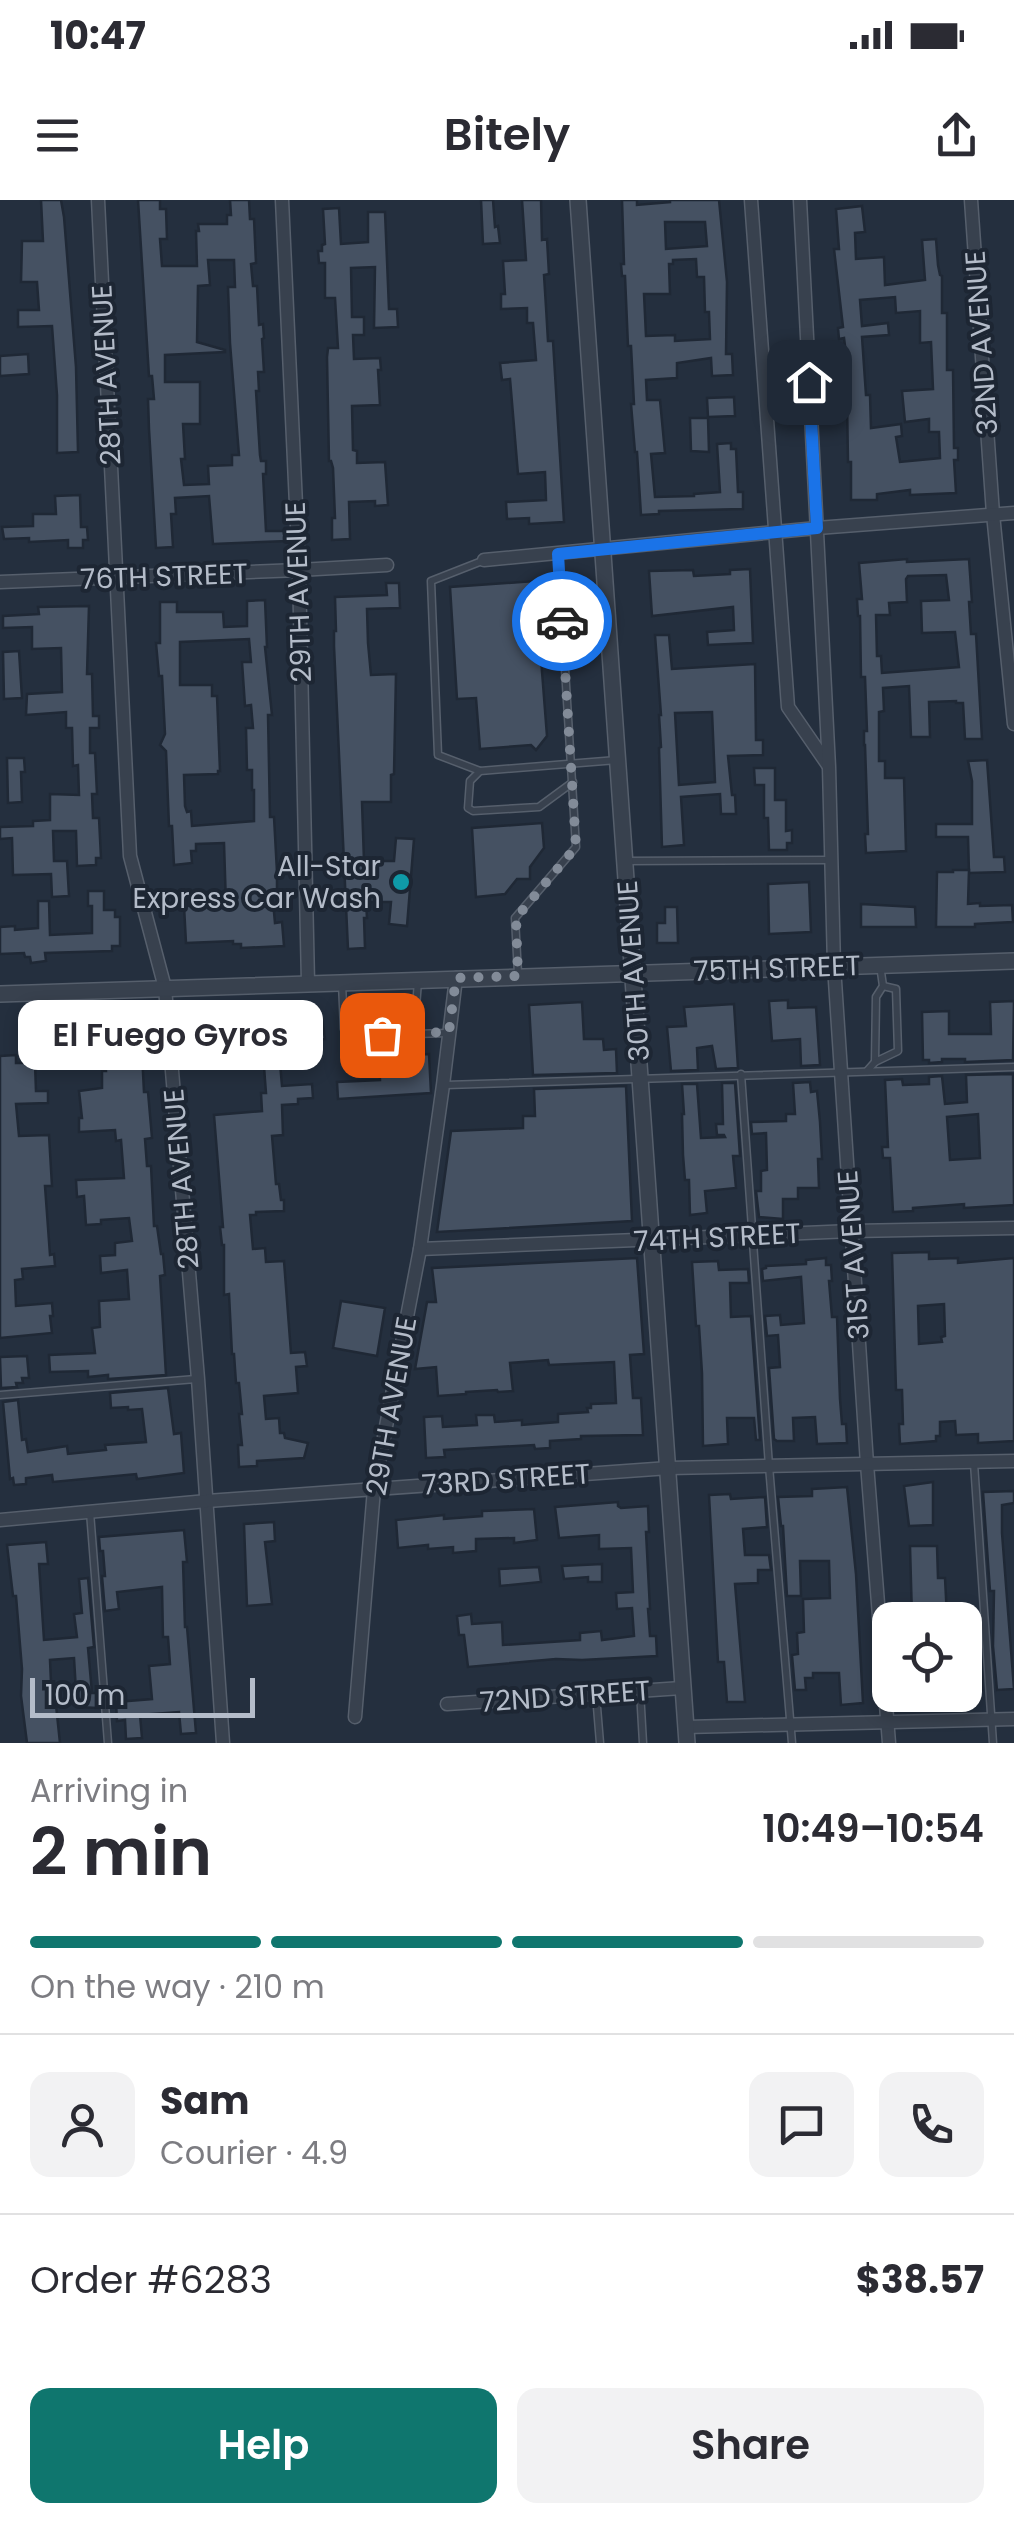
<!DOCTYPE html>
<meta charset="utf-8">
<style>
:root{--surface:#fff;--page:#f2f2f3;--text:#2b2b33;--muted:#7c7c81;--line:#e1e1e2;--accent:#0f766e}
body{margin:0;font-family:Poppins,sans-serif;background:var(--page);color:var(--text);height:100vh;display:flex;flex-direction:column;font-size:38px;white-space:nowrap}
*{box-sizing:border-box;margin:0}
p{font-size:32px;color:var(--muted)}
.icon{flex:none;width:55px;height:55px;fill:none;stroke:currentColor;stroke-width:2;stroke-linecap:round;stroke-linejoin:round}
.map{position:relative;height:1543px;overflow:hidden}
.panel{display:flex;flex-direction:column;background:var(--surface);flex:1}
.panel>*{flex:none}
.tools{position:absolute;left:872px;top:1402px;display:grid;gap:20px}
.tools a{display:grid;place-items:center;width:110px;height:110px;border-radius:20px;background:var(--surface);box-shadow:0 5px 15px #0003;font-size:50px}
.scale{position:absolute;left:30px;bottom:25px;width:225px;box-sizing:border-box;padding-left:10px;border:5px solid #b4bcc9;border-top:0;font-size:28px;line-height:35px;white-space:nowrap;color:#b4bcc9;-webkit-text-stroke:8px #1d2633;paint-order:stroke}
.pin{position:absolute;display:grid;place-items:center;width:85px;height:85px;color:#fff;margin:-42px;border-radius:20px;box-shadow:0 5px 15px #0006}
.courier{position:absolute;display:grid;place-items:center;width:100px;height:100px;margin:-50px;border:8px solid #1a73e8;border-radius:50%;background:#fff;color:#222;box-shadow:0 2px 12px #0007}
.bubble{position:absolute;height:70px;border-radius:20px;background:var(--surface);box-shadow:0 5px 15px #0003;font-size:32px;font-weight:600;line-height:70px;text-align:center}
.summary em{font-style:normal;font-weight:600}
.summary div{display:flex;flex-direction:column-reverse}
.summary{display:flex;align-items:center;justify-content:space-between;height:170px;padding:0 30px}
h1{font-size:65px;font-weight:600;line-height:75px}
.bar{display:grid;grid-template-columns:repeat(4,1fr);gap:15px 10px;align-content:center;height:120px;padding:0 30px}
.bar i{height:12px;border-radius:8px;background:var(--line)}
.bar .current{background:var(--accent)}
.bar p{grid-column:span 4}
.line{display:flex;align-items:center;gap:25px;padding:0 30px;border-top:2px solid var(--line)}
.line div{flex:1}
.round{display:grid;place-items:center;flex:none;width:105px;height:105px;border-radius:20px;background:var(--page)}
.cta{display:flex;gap:20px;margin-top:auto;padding:20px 30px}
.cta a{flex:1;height:115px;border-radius:20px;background:var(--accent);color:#fff;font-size:40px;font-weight:600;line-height:115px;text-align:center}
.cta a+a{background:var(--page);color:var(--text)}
.status{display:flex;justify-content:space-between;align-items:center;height:70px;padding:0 50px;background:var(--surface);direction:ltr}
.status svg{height:28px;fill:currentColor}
header{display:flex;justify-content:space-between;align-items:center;height:130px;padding:0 30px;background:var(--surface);font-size:45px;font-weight:600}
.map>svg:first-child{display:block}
.building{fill:#455162;stroke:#1f2835;stroke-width:2.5;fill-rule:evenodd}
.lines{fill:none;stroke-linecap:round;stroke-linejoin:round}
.service-casing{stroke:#565f6c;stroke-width:9}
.minor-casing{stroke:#565f6c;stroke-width:15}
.tertiary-casing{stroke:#565f6c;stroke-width:18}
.service{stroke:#38414e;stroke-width:6}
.minor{stroke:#38414e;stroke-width:12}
.tertiary{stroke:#38414e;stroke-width:15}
.done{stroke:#828b98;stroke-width:10;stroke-dasharray:0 18}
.route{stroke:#1a73e8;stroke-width:12}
.culture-dot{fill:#0f9aa8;stroke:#1d2633;stroke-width:4}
.labels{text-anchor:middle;stroke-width:8;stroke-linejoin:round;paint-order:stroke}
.street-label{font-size:28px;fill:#b4bcc9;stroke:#1d2633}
.poi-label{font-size:28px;fill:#b4bcc9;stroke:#1d2633;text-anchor:end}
</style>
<div class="status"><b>10:47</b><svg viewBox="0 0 49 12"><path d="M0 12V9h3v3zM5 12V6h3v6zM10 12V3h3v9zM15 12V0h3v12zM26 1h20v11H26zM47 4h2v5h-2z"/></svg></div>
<header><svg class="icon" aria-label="menu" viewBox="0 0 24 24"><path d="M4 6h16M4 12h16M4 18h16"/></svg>Bitely<svg class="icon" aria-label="share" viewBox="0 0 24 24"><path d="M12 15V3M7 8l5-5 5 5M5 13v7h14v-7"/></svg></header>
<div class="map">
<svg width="1014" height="1543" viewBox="0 0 1014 1543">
<rect width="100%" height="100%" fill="#242f3e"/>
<g class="building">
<polygon points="41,0 61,0 64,17 76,167 78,252 57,253 57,195 52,126 18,127 18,110 39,110 37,82 21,82 22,41 43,41"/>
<path d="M138 0H160V9H166L167 39H160L162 66H197L196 31H199L198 24H227V15H231L230 0H249L250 19H254L256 63 251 64 253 86H257L259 125 263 124 264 138 262 139 264 172H258L259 191H256L260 255 261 261H266V274H263L266 331H287L288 341 213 344 209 296 175 298 176 314H171L173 347 156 348 149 229 148 199H154L152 176H149ZM208 60H234L235 87H228L230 143 239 255H232V265L208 266 209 284 184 285 181 259H185L183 224H200V182H165V155L225 152V150L197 142 198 86 210 85Z"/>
<polygon points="481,0 493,0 495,27 498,26 500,43 483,44"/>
<polygon points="522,0 541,0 542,40 547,39 549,74 544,75 546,107 548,141 553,141 564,322 529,324 529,318 507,319 506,302 546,300 545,272 518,274 510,179 502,180 500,163 536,160 533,123 527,123 527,108 501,109 501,94 505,94 503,61 526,60"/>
<path d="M622 0H637V5L670 2V0H719L727 82 726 154H732L733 175 712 176 711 158 677 163V178L646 180 647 200H660L665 253 651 254 655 297 694 296V294L720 292 717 244 731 243V249H736L738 292H743V309L659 311V314L641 315 637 252H635L631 204H634L631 146H628L625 76H622L621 64H624ZM665 22H705L707 46 666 49ZM696 59 697 77H704L705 112H709L710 139 675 141V135L646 136 644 94H670L669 64H673V60Z"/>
<path d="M862 6 865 32 855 33 856 59 884 57 885 85 925 80 922 40 936 39 938 65 940 75 942 76V113H947V170H953L954 248H958V260H954L956 293 910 295V290L877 294V300H851V262H848L847 201 841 146H845L844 138 839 139 838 128 843 127 834 49H839L836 9ZM895 97 896 113 920 111V143L931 142 933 189 902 191 905 222 929 219V232H939L940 258 900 262 896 237 902 236 901 224 871 228 870 195H866L862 137 889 135 888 123 862 126 860 100Z"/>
<polygon points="339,8 341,44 368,42 368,12 385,12 389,109 397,109 398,127 374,128 375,67 351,68 352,117 364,117 364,135 353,135 354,159 380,158 381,170 378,170 380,205 352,206 353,250 357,251 357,263 385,262 388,305 375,306 375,301 349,302 350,339 332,340 332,318 335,318 333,268 331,261 329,261 327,157 328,148 338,148 335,98 325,98 325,63 319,63 318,51 322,51 322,45 325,44 323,9"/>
<polygon points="28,154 29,174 0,176 0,156"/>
<polygon points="734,197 735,216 708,217 707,198"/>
<polygon points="690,218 708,218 709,252 691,251"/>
<polygon points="80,295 81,327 87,327 88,340 83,340 83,348 68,348 68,340 29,342 29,338 4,339 2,327 33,326 33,314 56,314 55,296"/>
<path d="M907 359V362L969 359 972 402H969L971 434H976L982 539H965L963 503H956V501L929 502 930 537H911L909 486 883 488 884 511 879 512V561H885V578H904L906 651 866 653 865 634H868L865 545H864V531H867L865 477H861L860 416H858L857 399H862L859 363ZM946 375 949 400 921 401 922 433 955 432 959 467 882 473 881 456H877L876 415H890L889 403 907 402 906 379 908 376Z"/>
<polygon points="750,369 753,443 708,445 707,432 734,430 733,407 652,416 649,371 693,370 694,376 730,374 730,370"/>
<polygon points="535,381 547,536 536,550 531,545 480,549 476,498 457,499 450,387"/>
<polygon points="386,383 399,383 400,408 367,409 368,443 371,475 396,474 394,574 391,575 391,602 362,602 364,661 394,661 396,638 414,639 407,726 389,724 391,702 366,702 367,718 364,718 365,748 348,749 334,446 334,431 336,431 335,397 387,395"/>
<path d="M265 400 267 447H265L272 515H268L270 617H274L277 672V689L272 690 275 723 282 722 284 746 241 748V744H233V741L186 743 184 706 226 705 224 643 196 644V651H191L192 663 174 665 172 626H169L166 551 160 545 165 534 162 476H159L156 443H160V402H177V412H223L224 427 247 426V401ZM249 439 251 462H242L245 506 251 505 253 528H246L247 570H252V590H254V621L192 626 191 611 187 612 185 606 184 575 218 574V571H220L217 496H212V485H180V442Z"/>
<polygon points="89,406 87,474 92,474 93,516 99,516 99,528 90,528 90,553 95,553 97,594 92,594 93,618 99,618 101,658 96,658 96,665 77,666 76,631 53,631 54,661 67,661 69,696 52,697 51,674 13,675 12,638 0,639 0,627 33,626 33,621 50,620 50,594 79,595 78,565 73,566 72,528 66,528 66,512 26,515 27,494 62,492 61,448 32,449 32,427 3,428 3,416 39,414 38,407"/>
<path d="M655 435H669L672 469 755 464 756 540H763V555L728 556 732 595H735L736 614H721L720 594 681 597 684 645 662 647 659 548 661 547 659 515H661ZM712 512 715 582 679 585 675 513Z"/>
<polygon points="19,451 22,498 4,499 3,452"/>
<polygon points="7,558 24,558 25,572 21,572 22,602 8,603"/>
<polygon points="987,560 994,657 1004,657 1005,672 969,673 968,637 936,637 936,624 972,624 972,581 968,561"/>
<polygon points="754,568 775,568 775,600 786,600 786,631 792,630 792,643 787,643 787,650 769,650 768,618 764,618 764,585 755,585"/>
<polygon points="542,623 544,648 530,667 530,679 517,679 505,694 476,697 472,628"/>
<polygon points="953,670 969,670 968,704 980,703 980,706 1012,705 1013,722 975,724 975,727 936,727 937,672 953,672"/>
<polygon points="809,682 811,732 769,734 768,684"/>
<polygon points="88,691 104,691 104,710 115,710 115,717 120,717 120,746 112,746 112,751 45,753 46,761 31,763 30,757 25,757 24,753 0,754 0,727 15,726 15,730 38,728 38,701 49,701 50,735 92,733 92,706 88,706"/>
<polygon points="861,704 915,707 916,727 861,727"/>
<polygon points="665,707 677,707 678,743 657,743 657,723 665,723"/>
<polygon points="788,800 788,808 816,807 820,865 801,866 800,839 772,841 769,801"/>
<polygon points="1014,801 1013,860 965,862 965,859 942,859 942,862 929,863 929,860 923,860 922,812 949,811 949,834 991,834 990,802"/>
<polygon points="582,802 584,839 603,839 604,850 616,849 617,873 533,875 529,805"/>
<polygon points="734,804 738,868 716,869 712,846 697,848 698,870 671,871 667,827 686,826 684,807"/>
<polygon points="395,810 396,826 361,827 360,811"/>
<polygon points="322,819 325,839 308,841 309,862 280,863 282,886 312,884 313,898 298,899 298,904 282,905 283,935 272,936 276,984 279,984 281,1000 284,1000 284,1011 256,1012 256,1015 250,1015 253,1049 265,1048 266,1062 284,1061 291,1153 305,1152 307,1166 296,1167 298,1193 264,1196 266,1219 279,1218 280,1233 284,1233 285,1238 308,1243 304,1258 257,1261 257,1266 239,1267 238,1245 242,1245 239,1214 242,1214 239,1183 236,1183 234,1154 232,1154 229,1094 224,1095 224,1045 222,1045 220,1027 223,1027 214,915 262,911 261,893 266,893 263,854 238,855 239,864 210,865 209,851 203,851 202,825 238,824 237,820 292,820 292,822"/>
<polygon points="146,824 148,852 142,853 144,892 148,892 152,938 145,939 147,966 151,966 154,1026 157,1026 161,1054 163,1054 165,1075 160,1076 166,1175 108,1179 108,1175 88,1177 88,1171 50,1172 49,1155 95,1153 92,1128 100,1127 99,1101 129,1099 127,1070 101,1073 100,1056 115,1055 115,1043 132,1041 129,1018 101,1020 101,1024 86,1025 84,996 77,997 76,980 124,978 121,940 116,941 115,930 79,932 79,918 82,918 79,891 102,888 102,871 106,871 104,827"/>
<polygon points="429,854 431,893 338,899 337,882 380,880 379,857"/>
<polygon points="16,855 16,863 35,863 36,891 48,891 48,903 16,904 19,936 49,935 52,986 45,986 50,1055 54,1054 55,1066 22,1069 23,1079 15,1080 16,1106 52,1103 53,1116 50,1116 52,1133 0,1138 0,856"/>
<path d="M1013 874 1014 1005 964 1008V1004L913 1008V1011L893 1012 890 958H883L882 947H888L885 880 902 879 903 885 929 884V877L942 876 945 904 967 902 966 875ZM978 914 980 958 950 960 947 917Z"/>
<polygon points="810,882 811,892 817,891 820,922 822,959 818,959 819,988 798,988 798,999 783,999 783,1019 759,1017 756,991 761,991 761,971 767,970 766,933 752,934 751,922 786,921 786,914 795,914 793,883"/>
<polygon points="722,883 735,883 740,956 733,956 736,988 705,991 707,1013 690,1015 689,980 685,980 683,955 682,914 684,914 682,884 697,884 701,938 725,937 724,935 717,935 716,924 723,924"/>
<polygon points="626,886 632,1021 437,1032 451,931 523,928 523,916 535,916 534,889"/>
<path d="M929 1052V1059L958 1058V1063L1014 1058V1241L978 1243V1234L956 1235 955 1221 940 1222V1236H936V1241L900 1244 899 1224H903L902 1190H896L892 1053ZM944 1104 945 1136 941 1137 942 1142 919 1144 918 1106Z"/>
<polygon points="637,1058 644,1154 630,1155 633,1198 641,1198 643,1235 581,1236 581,1239 550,1241 550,1248 535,1249 534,1245 444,1250 445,1257 426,1258 424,1217 442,1216 443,1227 477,1225 476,1215 494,1215 495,1222 522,1220 522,1225 558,1222 558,1214 588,1212 587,1208 591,1208 591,1204 616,1203 614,1162 549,1165 548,1160 510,1163 513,1191 498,1192 497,1190 466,1192 466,1194 438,1196 436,1167 415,1169 427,1102 436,1102 432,1068"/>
<polygon points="826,1058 826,1065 831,1065 832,1081 829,1081 832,1117 837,1117 840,1199 842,1224 846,1224 847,1243 817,1244 815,1217 793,1218 794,1241 777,1241 774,1239 769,1168 780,1167 778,1135 767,1136 765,1116 780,1115 781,1125 804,1123 801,1077 763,1081 762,1069 766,1068 766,1066 806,1064 806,1060"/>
<polygon points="718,1061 719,1070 748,1069 749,1083 730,1083 731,1117 751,1116 760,1240 756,1240 754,1218 727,1218 728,1244 703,1246 702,1173 699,1126 696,1126 692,1062"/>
<polygon points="341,1101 385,1108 377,1156 333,1148"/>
<polygon points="27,1156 29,1178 22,1178 23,1183 16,1183 17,1187 1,1188 0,1157"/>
<polygon points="168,1188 174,1234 181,1233 184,1273 137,1279 136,1274 53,1282 52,1275 26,1278 26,1284 14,1285 13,1278 10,1279 3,1202 18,1200 22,1240 26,1239 28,1252 67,1246 68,1254 106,1250 105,1245 146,1242 142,1209 128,1210 128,1207 111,1208 110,1193"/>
<polygon points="933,1282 933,1325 909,1326 904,1286"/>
<polygon points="847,1287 856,1374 863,1503 841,1505 839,1473 813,1473 813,1478 805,1478 806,1490 795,1490 792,1455 798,1454 797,1433 804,1432 803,1399 830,1398 829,1361 800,1361 801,1396 787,1396 783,1326 781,1326 778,1297 812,1296 812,1289"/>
<polygon points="1014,1291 1014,1303 1002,1305 1002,1333 1014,1489 997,1490 993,1446 994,1391 990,1391 983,1292"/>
<polygon points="730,1294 731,1299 765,1297 767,1327 743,1329 745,1355 769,1355 771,1370 758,1370 758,1383 735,1384 745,1502 727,1502 724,1462 718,1462 709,1295"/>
<polygon points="618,1302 618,1306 621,1308 648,1306 649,1332 646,1332 650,1409 648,1409 650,1436 656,1436 657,1456 582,1460 556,1459 468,1467 464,1435 459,1435 457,1416 471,1414 472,1424 502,1422 503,1445 580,1440 580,1433 601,1431 602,1440 634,1436 632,1408 617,1409 616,1393 633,1392 631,1348 599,1349 599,1335 559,1338 555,1307"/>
<polygon points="534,1309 537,1340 514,1343 514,1338 476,1339 476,1351 453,1353 453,1347 428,1349 428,1345 398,1348 396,1320 444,1315 444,1319 482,1316 482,1311"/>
<polygon points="274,1322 275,1341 265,1342 272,1404 247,1406 244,1324"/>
<polygon points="184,1330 187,1362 183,1362 185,1427 187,1427 196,1533 181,1534 179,1512 140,1515 142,1538 126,1539 125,1520 117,1521 116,1502 152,1499 149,1466 170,1464 168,1437 163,1437 162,1387 117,1392 119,1409 105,1411 102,1376 105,1376 103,1351 100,1351 99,1337"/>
<polygon points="46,1342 48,1364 39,1364 44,1440 77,1437 74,1414 82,1413 79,1379 88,1378 94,1447 88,1448 92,1493 97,1493 98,1508 77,1507 74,1458 50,1460 52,1505 56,1505 60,1543 27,1543 21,1496 22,1469 16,1396 13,1396 7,1345"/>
<polygon points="910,1346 937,1346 938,1378 945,1378 947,1417 912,1418"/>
<polygon points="602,1364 602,1382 588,1382 588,1377 564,1379 562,1366"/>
<polygon points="539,1367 541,1382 500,1386 499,1369"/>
<polygon points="980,1447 982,1490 967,1491 965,1448"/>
</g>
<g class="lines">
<g class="service-casing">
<g id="service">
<polyline points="480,571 438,555 431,381 482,361"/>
<polyline points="573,582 539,607 473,611 468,608 470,581 480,571 617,560"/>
<polyline points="627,661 829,660"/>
<polyline points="518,774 515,718 576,647 558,355"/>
<polyline points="342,783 344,829 350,836 447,833"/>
<polyline points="414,834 418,781"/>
<polyline points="875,862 876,797 883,786 880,765"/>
<polyline points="867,871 875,862 898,851 896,789 883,786"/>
<polyline points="741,874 769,1266 792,1543"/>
<polyline points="446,885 1014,867"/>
<polyline points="0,1195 196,1179"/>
<polyline points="974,1263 993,1543"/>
<polyline points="90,1312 108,1543"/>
<polyline points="640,1491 643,1543"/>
<polyline points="596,1495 600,1543"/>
</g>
</g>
<g class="minor-casing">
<g id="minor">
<polyline points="98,0 130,656 165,788 198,1179 223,1543"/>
<polyline points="282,0 299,370 308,783"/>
<polyline points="751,0 788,507 828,565"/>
<polyline points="800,0 829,567 834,766 867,1264 889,1543"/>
<polyline points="971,0 993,314 1014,524"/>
<polyline points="484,360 817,328 1014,313"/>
<polyline points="0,382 299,370 387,365"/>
<polyline points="420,1049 852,1031 1014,1028"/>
<polyline points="0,1320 207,1301 669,1268 1014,1261"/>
<polyline points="447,1504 682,1488"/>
<polyline points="355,1517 374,1289 420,1049 443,885 456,778"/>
<polyline points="686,1527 1014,1519"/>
</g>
</g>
<g class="tertiary-casing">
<g id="tertiary">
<polyline points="578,0 687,1543"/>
<polyline points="0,794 1014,761"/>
</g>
</g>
<use href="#service" class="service"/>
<use href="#minor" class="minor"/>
<use href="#tertiary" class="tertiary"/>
</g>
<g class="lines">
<polyline class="done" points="382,835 449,832 456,778 518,776 516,718 576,647 562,421"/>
<polyline class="route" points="562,421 558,354 817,328 809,182"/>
</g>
<circle class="culture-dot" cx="401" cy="682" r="10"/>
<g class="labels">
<g class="street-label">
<text transform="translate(981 143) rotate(-94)" y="10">32ND AVENUE</text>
<text transform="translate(106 175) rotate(-93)" y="10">28TH AVENUE</text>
<text transform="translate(164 376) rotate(-2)" y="10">76TH STREET</text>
<text transform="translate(298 392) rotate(-92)" y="10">29TH AVENUE</text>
<text transform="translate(777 768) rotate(-2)" y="10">75TH STREET</text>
<text transform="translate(633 771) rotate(-94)" y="10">30TH AVENUE</text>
<text transform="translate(181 979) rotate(-95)" y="10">28TH AVENUE</text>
<text transform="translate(717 1037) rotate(-3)" y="10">74TH STREET</text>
<text transform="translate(853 1055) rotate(-94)" y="10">31ST AVENUE</text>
<text transform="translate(391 1206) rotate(-80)" y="10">29TH AVENUE</text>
<text transform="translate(506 1279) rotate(-4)" y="10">73RD STREET</text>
<text transform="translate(565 1496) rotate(-4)" y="10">72ND STREET</text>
</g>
<g class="poi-label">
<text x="381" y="676">All-Star<tspan x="381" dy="32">Express Car Wash</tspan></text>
</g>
</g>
</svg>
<div class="tools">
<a><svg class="icon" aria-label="locate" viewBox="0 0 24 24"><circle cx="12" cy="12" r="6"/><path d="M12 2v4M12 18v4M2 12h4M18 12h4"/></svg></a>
</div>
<div class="scale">100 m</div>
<div class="pin" style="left:382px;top:835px;background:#ea580c"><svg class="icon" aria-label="bag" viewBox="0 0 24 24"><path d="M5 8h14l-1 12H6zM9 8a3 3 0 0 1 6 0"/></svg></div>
<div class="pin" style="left:809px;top:182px;background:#1f2937"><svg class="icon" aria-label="home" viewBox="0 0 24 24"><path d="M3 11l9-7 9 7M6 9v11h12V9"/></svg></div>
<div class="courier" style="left:562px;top:421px"><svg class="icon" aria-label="car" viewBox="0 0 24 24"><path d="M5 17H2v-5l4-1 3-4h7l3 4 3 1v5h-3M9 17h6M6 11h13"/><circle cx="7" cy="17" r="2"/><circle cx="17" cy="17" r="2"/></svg></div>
<div class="bubble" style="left:18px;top:800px;width:305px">El Fuego Gyros</div>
</div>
<section class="panel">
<div class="summary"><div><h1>2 min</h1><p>Arriving in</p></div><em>10:49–10:54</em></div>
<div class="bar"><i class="current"></i><i class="current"></i><i class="current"></i><i></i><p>On the way · 210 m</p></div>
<div class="line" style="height:180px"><a class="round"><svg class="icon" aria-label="person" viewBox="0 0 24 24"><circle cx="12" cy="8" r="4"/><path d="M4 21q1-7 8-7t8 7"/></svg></a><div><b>Sam</b><p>Courier · 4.9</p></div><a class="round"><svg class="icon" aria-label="chat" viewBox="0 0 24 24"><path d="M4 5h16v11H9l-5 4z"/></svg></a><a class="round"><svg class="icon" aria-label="phone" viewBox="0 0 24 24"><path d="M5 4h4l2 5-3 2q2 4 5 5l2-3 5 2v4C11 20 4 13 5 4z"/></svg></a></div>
<div class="line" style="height:130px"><div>Order #6283</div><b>$38.57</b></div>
<div class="cta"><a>Help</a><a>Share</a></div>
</section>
